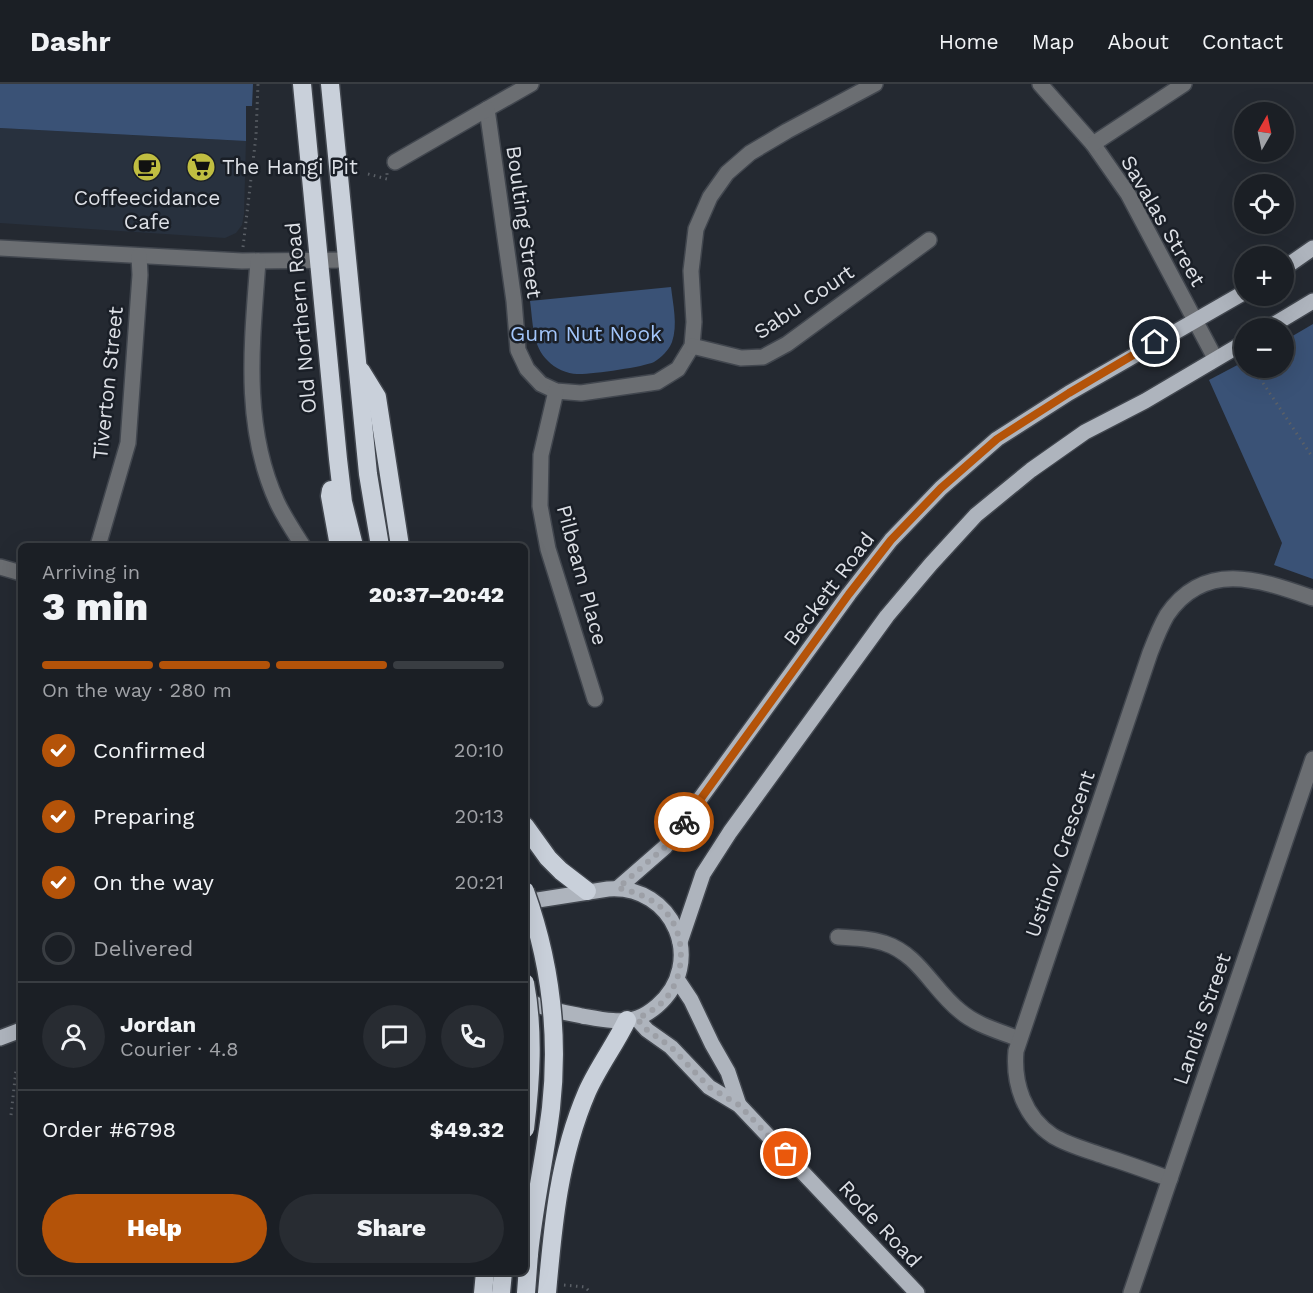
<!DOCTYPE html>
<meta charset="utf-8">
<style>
:root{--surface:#1b1f25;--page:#282c32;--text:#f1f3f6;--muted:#a0a2a7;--line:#393d42;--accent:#b45309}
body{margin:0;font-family:"Work Sans",sans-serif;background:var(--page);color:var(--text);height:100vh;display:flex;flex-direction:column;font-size:22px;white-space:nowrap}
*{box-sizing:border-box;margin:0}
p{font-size:20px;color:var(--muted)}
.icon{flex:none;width:33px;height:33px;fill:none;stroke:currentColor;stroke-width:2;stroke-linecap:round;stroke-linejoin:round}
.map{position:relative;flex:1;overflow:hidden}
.details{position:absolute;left:18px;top:459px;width:510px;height:732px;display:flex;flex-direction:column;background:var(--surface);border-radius:9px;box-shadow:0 6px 24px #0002,0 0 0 2px var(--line)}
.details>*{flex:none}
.needle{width:39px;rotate:9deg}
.controls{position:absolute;left:1234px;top:18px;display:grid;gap:12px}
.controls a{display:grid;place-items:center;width:60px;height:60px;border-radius:50%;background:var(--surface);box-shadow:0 6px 24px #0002,0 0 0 2px var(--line);font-size:30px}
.pin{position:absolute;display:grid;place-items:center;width:51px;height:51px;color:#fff;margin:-26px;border:3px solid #fff;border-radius:50%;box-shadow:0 2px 6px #0007}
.courier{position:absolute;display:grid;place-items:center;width:60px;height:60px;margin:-30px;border:4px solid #b45309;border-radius:50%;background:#fff;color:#222;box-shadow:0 2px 8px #0007}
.headline em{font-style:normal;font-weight:800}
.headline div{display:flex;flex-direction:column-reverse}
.headline{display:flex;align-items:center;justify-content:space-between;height:102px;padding:0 24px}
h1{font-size:39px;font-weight:800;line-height:45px}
.bar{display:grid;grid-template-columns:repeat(4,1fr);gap:9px 6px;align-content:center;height:72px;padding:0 24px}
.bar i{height:8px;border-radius:4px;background:var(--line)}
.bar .current{background:var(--accent)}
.bar p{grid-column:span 4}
.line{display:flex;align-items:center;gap:15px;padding:0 24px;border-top:2px solid var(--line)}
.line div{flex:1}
.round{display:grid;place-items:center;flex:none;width:63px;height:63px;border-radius:32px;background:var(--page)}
ol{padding:0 24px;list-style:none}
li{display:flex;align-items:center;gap:18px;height:66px}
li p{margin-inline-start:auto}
li .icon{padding:6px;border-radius:50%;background:var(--accent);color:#fff;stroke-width:4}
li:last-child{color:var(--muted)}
li i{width:33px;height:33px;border:3px solid var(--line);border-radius:50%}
.primary-button{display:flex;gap:12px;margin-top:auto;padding:12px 24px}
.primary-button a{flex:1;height:69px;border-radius:36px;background:var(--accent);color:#fff;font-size:24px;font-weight:800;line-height:69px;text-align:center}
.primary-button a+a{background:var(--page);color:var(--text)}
header{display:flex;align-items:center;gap:36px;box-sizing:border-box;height:84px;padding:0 30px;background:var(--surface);border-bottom:2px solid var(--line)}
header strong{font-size:28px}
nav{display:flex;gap:33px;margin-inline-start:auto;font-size:21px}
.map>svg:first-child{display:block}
.built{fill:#28313e}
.green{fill:#3a5276}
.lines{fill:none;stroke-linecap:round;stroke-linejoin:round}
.minor-casing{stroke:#41464e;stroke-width:18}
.major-casing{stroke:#41464e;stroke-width:18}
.highway-casing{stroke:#41464e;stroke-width:21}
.path{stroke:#5b6067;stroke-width:3;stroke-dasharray:1.5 4.5;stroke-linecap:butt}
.minor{stroke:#6b6e72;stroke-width:15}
.major{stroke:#aeb4bd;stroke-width:15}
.highway{stroke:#c9d0da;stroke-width:18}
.highway-bridge-casing{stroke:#41464e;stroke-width:21;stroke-linecap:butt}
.highway-bridge{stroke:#c9d0da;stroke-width:18}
.done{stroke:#9c9fa6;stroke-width:6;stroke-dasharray:0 10.8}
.route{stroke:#b45309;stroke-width:8}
.labels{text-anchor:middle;stroke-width:5;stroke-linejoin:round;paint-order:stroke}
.poi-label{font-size:21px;fill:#dcdfe5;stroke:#1a1f27;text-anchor:start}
.street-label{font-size:21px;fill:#dcdfe5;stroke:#1a1f27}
.park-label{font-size:21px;fill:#a3c6fb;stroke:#1a1f27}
</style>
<header>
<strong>Dashr</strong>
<nav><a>Home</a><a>Map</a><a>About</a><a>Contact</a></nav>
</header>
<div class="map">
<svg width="1313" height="1209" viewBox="0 0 1313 1209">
<rect width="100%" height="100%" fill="#242931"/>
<polygon class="built" points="0,44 246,57 244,130 242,141 236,149 225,154 0,139"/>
<g class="green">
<polygon points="0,0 253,0 252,22 246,22 246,57 0,44"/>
<path d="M671 203C673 221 678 241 672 258 669 266 661 274 654 278 644 283 588 291 577 290 568 290 554 284 548 277 532 262 533 238 530 217Z"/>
<polygon points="1313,240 1313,495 1274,481 1282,459 1209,296 1245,277 1245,284 1284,284 1284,257"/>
</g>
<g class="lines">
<g class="minor-casing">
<g id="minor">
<polyline points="531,0 487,25 514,217 518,266 527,285 541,300 556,307 581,309 657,298 678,285 692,262 694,238 691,187 696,145 710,113 727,89 750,69 787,47 875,0"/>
<polyline points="1040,0 1093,60 1128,110 1215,274"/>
<polyline points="1093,60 1184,0"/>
<polyline points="395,78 487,25"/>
<polyline points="0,164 242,177 348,176"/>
<path d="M258 177C252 259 242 341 277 418 284 433 294 448 303 462"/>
<polyline points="692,262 741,274 763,273 787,260 929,156"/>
<polyline points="556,307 541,371 540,422 548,465 595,615"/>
<polyline points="98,462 128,359 140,191 139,172"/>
<polyline points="0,483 21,489"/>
<path d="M838 853C853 854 870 854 884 859 919 870 933 906 960 927 976 941 999 947 1019 955"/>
<path d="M1170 1095C1148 1087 1126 1079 1104 1072 1087 1066 1068 1061 1053 1052 1024 1033 1013 999 1016 967L1150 569C1155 556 1160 543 1167 531 1205 475 1261 496 1313 514"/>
<polyline points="1131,1209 1313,675"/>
</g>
</g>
<g class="major-casing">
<g id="major">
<polyline points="1284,184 1313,164"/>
<polyline points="1268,244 1313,217"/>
<polyline points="618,804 665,763 849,510 891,456 941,404 997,355 1069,309 1245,208"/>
<path d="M525 818 608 805C674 800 707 879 657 922 651 927 645 932 637 934 621 940 599 935 582 932 563 928 542 925 525 915"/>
<polyline points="680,858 703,790 730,748 887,532 931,480 976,431 1031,386 1085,348 1145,317 1245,258"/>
<polyline points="677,895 691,916 712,960 728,988 739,1021"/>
<polyline points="637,935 647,946 671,963 709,1003 739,1021 917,1209"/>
<polyline points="0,954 21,946"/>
</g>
</g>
<g class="highway-casing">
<g id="highway">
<polyline points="302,0 338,375 343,418 354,462"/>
<polyline points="330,0 368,390 380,462"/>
<polyline points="361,287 377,313 400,462"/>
<polyline points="331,406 330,412 339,462"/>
<polyline points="525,742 548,774 561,787 587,807"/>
<polyline points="483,1209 485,1188"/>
<polyline points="501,1209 503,1188"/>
<polyline points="526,1209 529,1170"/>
<path d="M547 1209C553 1140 559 1073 587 1008 598 983 615 961 627 936"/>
</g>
</g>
<g class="path">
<polyline points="368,90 387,95 387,89"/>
<polyline points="243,163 256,52 258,0"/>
<polyline points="1253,284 1313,374"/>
<polyline points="11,1031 16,986 21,977"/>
<polyline points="564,1201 585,1203 591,1209"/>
</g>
<use href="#minor" class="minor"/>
<use href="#major" class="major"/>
<use href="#highway" class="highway"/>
<g class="highway-bridge-casing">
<g id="highway-bridge">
<path d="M525 807C550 876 559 951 551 1024 545 1073 534 1121 529 1170"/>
<path d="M525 899C534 947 531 996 525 1045"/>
</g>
</g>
<use href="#highway-bridge" class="highway-bridge"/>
</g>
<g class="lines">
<path class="done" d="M684 738 665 763 618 804C635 808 652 814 664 826 686 849 686 889 667 913 659 923 648 929 637 935L647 946 671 963 709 1003 739 1021 786 1070"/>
<polyline class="route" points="684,738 849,510 891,456 941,404 997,355 1069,309 1155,258"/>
</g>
<defs>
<g id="cafe-disc" transform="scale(1.5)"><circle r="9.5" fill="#c0be41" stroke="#1a1f27"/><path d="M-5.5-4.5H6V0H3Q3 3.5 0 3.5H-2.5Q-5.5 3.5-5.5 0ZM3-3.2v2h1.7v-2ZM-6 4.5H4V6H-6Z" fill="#111"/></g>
<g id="supermarket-disc" transform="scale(1.5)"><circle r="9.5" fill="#c0be41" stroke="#1a1f27"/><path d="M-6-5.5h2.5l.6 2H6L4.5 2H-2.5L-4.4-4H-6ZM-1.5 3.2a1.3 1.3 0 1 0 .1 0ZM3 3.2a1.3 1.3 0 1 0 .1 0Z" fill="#111"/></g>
</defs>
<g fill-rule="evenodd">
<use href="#cafe-disc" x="147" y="83"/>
<use href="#supermarket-disc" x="201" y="83"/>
</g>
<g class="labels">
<g class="poi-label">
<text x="222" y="90">The Hangi Pit</text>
<text x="147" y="121" text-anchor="middle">Coffeecidance<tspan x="147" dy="24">Cafe</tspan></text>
</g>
<g class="street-label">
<text transform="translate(1163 137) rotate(60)" y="7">Savalas Street</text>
<text transform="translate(524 138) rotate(82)" y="7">Boulting Street</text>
<text transform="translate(804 218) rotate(-34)" y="7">Sabu Court</text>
<text transform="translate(301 234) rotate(-95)" y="7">Old Northern Road</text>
<text transform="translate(108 299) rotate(-84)" y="7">Tiverton Street</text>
<text transform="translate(582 491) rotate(75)" y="7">Pilbeam Place</text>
<text transform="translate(829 505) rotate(-53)" y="7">Beckett Road</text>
<text transform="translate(1060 770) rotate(-71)" y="7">Ustinov Crescent</text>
<text transform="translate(1202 935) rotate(-71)" y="7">Landis Street</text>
<text transform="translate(880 1140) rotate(47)" y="7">Rode Road</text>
</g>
<g class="park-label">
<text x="586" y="257">Gum Nut Nook</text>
</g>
</g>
</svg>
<div class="controls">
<a><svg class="needle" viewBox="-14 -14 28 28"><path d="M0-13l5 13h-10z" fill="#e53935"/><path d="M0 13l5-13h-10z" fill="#a0a2a7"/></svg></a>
<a><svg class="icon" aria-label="locate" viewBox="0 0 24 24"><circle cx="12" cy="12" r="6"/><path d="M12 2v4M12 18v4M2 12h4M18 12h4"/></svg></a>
<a>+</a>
<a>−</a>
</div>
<div class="pin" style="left:786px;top:1070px;background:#ea580c"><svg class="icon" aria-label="bag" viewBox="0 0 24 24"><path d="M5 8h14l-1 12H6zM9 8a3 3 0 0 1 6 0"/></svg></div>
<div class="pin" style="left:1155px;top:258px;background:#1f2937"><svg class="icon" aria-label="home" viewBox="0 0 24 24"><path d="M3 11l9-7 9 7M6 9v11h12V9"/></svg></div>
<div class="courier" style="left:684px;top:738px"><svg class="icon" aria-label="bike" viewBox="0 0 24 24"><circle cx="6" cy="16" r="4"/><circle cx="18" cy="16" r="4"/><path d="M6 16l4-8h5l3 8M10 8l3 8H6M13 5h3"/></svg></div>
<section class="details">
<div class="headline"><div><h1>3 min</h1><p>Arriving in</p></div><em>20:37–20:42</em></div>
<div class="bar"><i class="current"></i><i class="current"></i><i class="current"></i><i></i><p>On the way · 280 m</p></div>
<ol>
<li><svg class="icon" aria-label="check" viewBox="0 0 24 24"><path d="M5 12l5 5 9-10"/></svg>Confirmed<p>20:10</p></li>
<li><svg class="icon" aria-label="check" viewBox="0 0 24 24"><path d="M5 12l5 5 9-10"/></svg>Preparing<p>20:13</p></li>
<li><svg class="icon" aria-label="check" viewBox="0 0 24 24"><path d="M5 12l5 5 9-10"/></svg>On the way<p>20:21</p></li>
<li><i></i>Delivered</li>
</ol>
<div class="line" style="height:108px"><a class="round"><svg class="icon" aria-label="person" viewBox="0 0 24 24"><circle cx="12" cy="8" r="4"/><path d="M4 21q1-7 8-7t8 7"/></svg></a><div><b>Jordan</b><p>Courier · 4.8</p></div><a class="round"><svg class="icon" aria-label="chat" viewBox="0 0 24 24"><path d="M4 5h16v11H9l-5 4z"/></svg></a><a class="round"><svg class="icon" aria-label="phone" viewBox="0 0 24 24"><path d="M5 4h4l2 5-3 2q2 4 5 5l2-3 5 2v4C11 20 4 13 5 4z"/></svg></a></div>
<div class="line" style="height:78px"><div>Order #6798</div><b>$49.32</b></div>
<div class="primary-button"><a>Help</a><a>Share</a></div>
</section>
</div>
